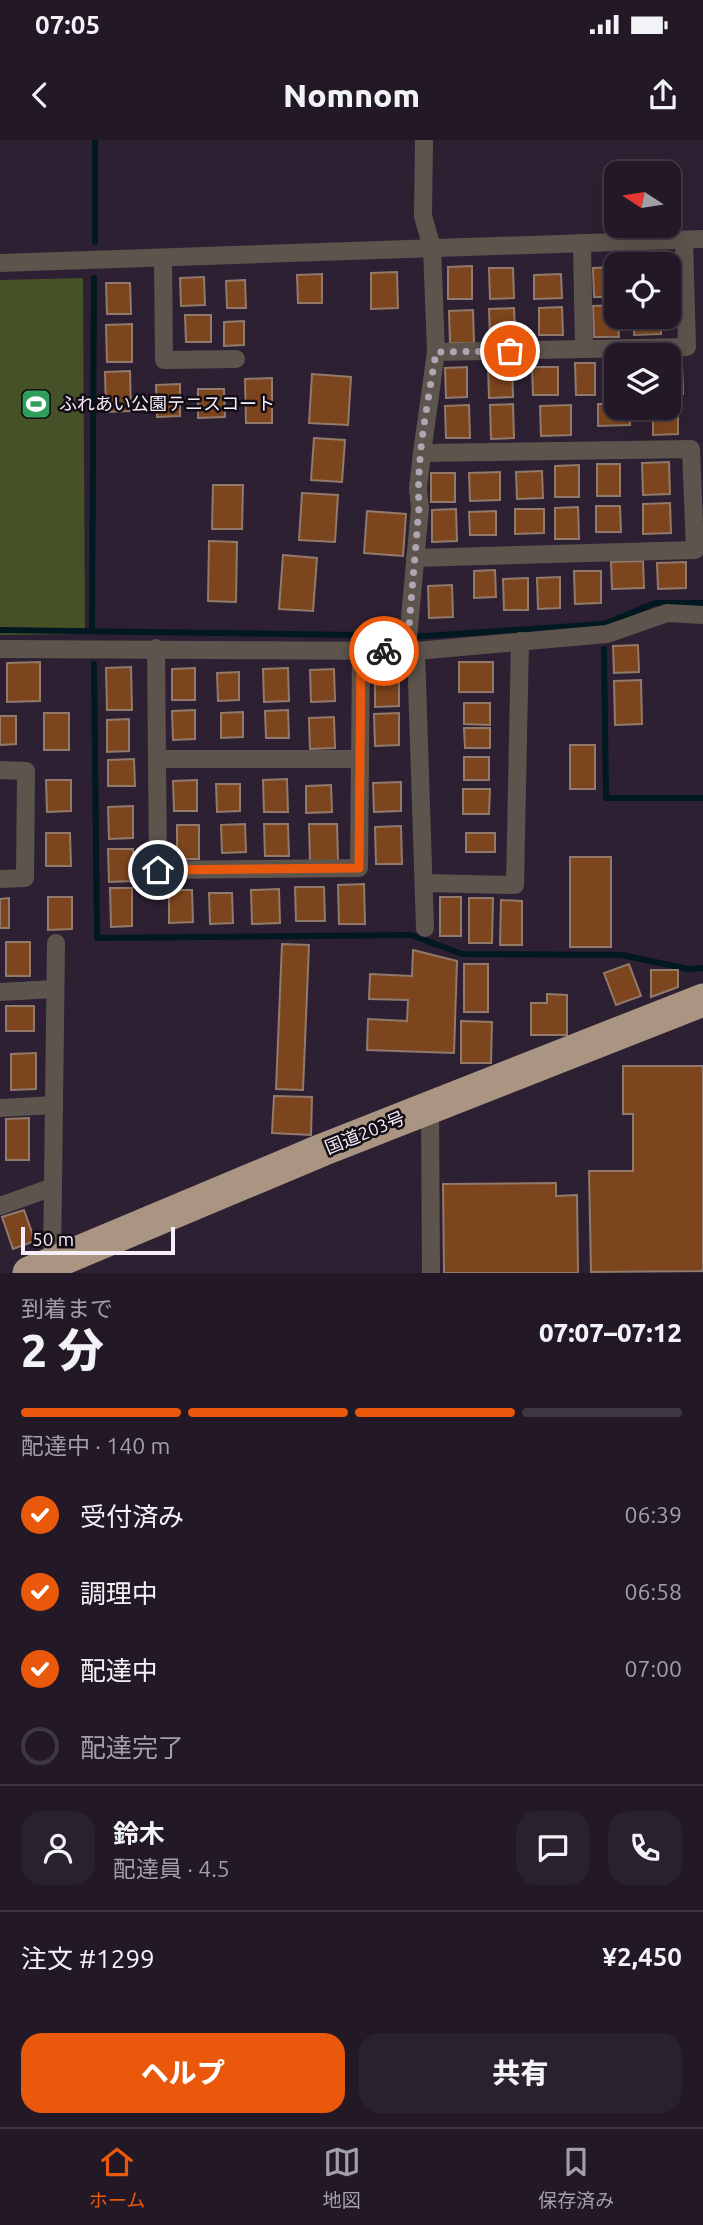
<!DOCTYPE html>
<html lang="ja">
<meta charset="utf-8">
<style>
:root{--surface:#221826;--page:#2a212e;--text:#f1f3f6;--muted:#a2a0a7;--line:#3f3743;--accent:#ea580c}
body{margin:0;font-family:Ubuntu,"Noto Sans JP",sans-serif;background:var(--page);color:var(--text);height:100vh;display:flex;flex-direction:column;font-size:26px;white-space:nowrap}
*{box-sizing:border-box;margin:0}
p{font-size:23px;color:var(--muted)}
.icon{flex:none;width:38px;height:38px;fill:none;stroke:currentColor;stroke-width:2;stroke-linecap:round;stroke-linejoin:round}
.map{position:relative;height:1133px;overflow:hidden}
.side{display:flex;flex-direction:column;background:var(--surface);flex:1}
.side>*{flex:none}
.needle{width:46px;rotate:282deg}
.buttons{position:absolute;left:604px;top:21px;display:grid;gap:14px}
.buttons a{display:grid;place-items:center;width:77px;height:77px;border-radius:14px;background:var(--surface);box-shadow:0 7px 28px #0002,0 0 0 2px var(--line);font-size:35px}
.scale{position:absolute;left:21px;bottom:18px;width:154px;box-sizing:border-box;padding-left:7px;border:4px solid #f6edf9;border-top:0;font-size:19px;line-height:24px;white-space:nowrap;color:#f6edf9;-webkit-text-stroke:5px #120d14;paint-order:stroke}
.pin{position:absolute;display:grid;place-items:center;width:60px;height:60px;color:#fff;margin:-30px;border:4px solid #fff;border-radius:50%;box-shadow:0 2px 7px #0007}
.courier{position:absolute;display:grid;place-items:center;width:70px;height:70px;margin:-35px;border:5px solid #ea580c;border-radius:50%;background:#fff;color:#222;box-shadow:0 2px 9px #0007}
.summary em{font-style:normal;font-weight:800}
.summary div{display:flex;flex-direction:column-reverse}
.summary{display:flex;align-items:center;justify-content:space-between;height:119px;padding:0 21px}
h1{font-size:46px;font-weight:800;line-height:52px}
.bar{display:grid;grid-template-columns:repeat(4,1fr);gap:10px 7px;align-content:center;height:84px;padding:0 21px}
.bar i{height:9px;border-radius:5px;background:var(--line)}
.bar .selected{background:var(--accent)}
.bar p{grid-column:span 4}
.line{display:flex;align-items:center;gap:18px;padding:0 21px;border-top:2px solid var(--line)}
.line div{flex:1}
.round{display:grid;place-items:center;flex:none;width:74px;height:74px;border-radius:21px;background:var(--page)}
ol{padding:0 21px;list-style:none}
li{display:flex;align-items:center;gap:21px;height:77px}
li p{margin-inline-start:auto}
li .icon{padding:7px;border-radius:50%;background:var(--accent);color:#fff;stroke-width:4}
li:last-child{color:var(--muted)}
li i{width:38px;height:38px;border:4px solid var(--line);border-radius:50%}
.button{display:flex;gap:14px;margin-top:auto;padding:14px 21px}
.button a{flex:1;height:80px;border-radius:21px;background:var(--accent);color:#fff;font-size:28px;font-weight:800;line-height:80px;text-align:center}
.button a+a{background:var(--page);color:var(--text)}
.status{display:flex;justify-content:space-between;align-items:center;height:49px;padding:0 35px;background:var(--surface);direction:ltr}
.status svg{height:19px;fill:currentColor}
header{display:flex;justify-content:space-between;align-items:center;height:91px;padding:0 21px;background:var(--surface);font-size:32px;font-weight:800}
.tabs{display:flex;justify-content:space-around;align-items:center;height:98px;border-top:2px solid var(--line);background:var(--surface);font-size:19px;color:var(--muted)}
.tabs a{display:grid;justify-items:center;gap:4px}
.tabs .selected{color:var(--accent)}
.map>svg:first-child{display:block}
.green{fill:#465128}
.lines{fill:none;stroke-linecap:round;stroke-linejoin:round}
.stream{stroke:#00181f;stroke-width:6}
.building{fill:#7d451d;stroke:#917a6b;stroke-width:2}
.street{stroke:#5d554d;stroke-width:18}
.highway{stroke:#aa9583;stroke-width:33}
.done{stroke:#b0a5b3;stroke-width:7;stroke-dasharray:0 12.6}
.route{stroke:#ea580c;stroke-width:9}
.labels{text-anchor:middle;stroke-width:5;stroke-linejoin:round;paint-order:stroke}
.poi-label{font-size:18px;fill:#f6edf9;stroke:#120d14;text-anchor:start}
.street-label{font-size:18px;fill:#f6edf9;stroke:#120d14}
</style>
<div class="status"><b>07:05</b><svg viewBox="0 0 49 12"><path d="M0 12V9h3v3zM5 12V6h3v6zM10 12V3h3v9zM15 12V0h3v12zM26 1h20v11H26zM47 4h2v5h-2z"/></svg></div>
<header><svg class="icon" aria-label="back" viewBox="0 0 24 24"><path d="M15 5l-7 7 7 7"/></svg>Nomnom<svg class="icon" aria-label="share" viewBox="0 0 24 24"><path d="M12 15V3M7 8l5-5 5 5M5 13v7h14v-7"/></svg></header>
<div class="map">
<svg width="703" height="1133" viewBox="0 0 703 1133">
<rect width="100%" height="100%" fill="#2d2032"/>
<polygon class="green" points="83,138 85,494 0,495 0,140"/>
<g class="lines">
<g class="stream">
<polyline points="95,102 95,0"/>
<polyline points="0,490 425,496 604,484 655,463 703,463"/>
<polyline points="92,490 94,138"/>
<polyline points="604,509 606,658 703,658"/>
<polyline points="94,524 97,798 411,795 462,814 622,815 688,829 703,828"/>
</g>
</g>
<g class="building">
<polygon points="472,126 472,159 448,159 448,127"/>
<polygon points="614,127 615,157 594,157 593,128"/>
<polygon points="489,128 513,128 514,158 490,159"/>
<polygon points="397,132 398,168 371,169 371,133"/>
<polygon points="322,134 322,163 298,163 297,135"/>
<polygon points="561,134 562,158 534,159 534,135"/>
<polygon points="204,137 205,165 181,166 180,138"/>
<polygon points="245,140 246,168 227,168 226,141"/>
<polygon points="106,143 130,143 131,174 107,174"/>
<polygon points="616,165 619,197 594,197 593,166"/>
<polygon points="562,167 563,195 539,195 539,168"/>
<polygon points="514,168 515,196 490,197 489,169"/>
<polygon points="473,170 474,203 450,203 449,171"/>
<polygon points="185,175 211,175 211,202 186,202"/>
<polygon points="634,177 661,177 661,194 634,195"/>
<polygon points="244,181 244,205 224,206 224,182"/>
<polygon points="132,184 132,222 107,222 106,185"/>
<polygon points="575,223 595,223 595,255 576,255"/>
<polygon points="668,223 682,223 683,254 668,255"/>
<polygon points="512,225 513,257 489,258 488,226"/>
<polygon points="467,227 467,257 446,258 445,228"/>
<polygon points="532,227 558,227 558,255 533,255"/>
<polygon points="130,231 131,271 106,272 105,232"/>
<polygon points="312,234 351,237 348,285 309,283"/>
<polygon points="272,238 272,283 246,283 245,239"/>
<polygon points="180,244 180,276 157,277 156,245"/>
<polygon points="198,249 224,249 225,277 198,278"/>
<polygon points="678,261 678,294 653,295 653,268 668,268 668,262"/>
<polygon points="513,264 514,298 491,299 490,265"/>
<polygon points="598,264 616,264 616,268 630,268 630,285 598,286"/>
<polygon points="469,265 470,298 446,298 445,266"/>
<polygon points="571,265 571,295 541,296 540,266"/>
<polygon points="314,298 345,300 342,342 311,340"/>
<polygon points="669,322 670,354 643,355 642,323"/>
<rect x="597" y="324" width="23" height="32"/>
<polygon points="579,325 579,357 555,357 555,326"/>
<polygon points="542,331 543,358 517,359 516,332"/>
<polygon points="500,332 500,360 470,361 469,333"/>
<rect x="431" y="333" width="24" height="29"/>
<polygon points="213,345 243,345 242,389 212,389"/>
<polygon points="302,353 338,355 335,402 299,400"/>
<polygon points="670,363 671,393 643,394 643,364"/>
<polygon points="596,366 620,366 621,392 596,392"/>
<polygon points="578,367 579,399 555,399 555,368"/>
<polygon points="456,369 457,401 432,402 432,370"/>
<polygon points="515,369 544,369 544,393 515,394"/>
<polygon points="367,371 406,374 403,416 364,413"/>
<polygon points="496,371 496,395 470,395 469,372"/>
<polygon points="209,401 237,402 236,462 208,461"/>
<polygon points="283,415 317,418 313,471 279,469"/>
<polygon points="643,421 644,448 612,449 611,422"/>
<polygon points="686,422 686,448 658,449 657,423"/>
<polygon points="495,430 496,457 474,458 474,431"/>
<polygon points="574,431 601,431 601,463 575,464"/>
<polygon points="560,437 560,468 538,469 537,438"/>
<polygon points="528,438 528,470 504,470 503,439"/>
<polygon points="452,445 453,477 429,478 428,446"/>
<polygon points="638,505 639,532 614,533 613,506"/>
<polygon points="40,522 40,561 7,562 7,523"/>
<rect x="459" y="522" width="34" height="30"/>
<polygon points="131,527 132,570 107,570 106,528"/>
<polygon points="195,528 195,560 172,560 172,529"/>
<polygon points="288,528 289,561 264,562 263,529"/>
<polygon points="334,529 335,561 311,562 310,530"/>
<polygon points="239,532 239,560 218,561 217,533"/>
<polygon points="375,534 399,534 399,566 375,567"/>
<polygon points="641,540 642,584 615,585 614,541"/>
<polygon points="464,563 490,563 490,585 464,584"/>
<polygon points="195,570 195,599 173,600 172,571"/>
<polygon points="288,570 289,598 266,598 265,571"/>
<polygon points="243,572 243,597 221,598 221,573"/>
<rect x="44" y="573" width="25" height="37"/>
<polygon points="399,573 399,605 375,606 374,574"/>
<polygon points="0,576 16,576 16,604 0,605"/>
<polygon points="334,577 335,608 310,609 309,578"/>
<polygon points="129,579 129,611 107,612 107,580"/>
<polygon points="464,588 490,588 490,608 465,608"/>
<rect x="570" y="605" width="25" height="44"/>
<rect x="464" y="617" width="25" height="23"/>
<polygon points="134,619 135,646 108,646 108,620"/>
<polygon points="287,639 288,672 264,672 263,640"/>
<polygon points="46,640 71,640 71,671 47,672"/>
<polygon points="197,640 197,671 174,671 173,641"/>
<polygon points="401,642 401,671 374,672 373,643"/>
<polygon points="216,644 240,644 240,671 217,672"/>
<polygon points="331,645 332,672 306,673 306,646"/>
<polygon points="463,649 490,649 489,674 463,674"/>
<polygon points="133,666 133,698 109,699 108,667"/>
<polygon points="245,684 246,712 222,713 221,685"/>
<polygon points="264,684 288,684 289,716 265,716"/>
<polygon points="309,684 337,684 338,721 310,722"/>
<rect x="177" y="685" width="22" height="34"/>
<polygon points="401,686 402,724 376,724 375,687"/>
<polygon points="46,693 70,693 71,726 46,726"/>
<rect x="466" y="693" width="29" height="19"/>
<polygon points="108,709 133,709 134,741 109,742"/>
<rect x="570" y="717" width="41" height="90"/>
<polygon points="364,744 365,784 339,784 338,745"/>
<polygon points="295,747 324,747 325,781 296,781"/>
<polygon points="110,748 132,748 132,786 111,787"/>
<polygon points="279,749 280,783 252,784 251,750"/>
<polygon points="169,750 192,750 193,782 169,783"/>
<polygon points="209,753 232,753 233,783 210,784"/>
<polygon points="48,757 72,757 72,789 48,790"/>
<rect x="440" y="757" width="21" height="39"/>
<polygon points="9,758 9,788 0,788 0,759"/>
<polygon points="469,758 493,758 492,803 469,803"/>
<polygon points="501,760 522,761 522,805 500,805"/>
<rect x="6" y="802" width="24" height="34"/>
<polygon points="282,804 309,805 303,950 276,949"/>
<polygon points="413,810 457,821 454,913 367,910 368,879 407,881 408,860 369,859 370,834 412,836"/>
<rect x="464" y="824" width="24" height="48"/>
<polygon points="629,824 641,856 616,865 604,833"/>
<polygon points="651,830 678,830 678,847 651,857"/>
<polygon points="547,854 567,855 567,895 531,895 531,863 547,863"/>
<rect x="6" y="866" width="28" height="25"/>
<polygon points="461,881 492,882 491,923 461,923"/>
<polygon points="36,913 36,949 11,950 11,914"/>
<polygon points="623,926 703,926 703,1131 591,1132 589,1031 633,1031 633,974 623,974"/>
<polygon points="274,956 312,957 311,995 272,993"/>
<polygon points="29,978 29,1020 6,1020 6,979"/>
<polygon points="556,1043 556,1056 577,1055 578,1133 444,1133 443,1044"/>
<polygon points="24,1070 35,1101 13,1109 2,1077"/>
</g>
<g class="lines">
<g class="street">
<polyline points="582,103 584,209"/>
<polyline points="163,118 164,220 236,219"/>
<polyline points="0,123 703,99"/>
<polyline points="436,212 687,207 684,100"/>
<polyline points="415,418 695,410 691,309 422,313"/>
<polyline points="156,508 158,730 359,728 361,512"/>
<polyline points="0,509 416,511 607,494 667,473 703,475"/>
<polyline points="407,510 420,368 418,348 422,313 436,212 432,108 423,76 424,0"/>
<polyline points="416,511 425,788"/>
<polyline points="158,619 360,619"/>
<polyline points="0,630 26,631 25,738 0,739"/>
<polyline points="424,743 515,745 520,501"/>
<polyline points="0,852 55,849"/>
<polyline points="430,967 431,1133"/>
<polyline points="0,968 54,965"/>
<polyline points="0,1066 53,1047"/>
<polyline points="52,1124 56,803"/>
</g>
<polyline class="highway" points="29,1133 322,1010 703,860"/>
</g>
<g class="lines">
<path class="done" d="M384 511 407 510 419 368C416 316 428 263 436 212L510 211"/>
<polyline class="route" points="158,730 359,728 361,512 384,511"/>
</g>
<defs>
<g id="stadium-square" transform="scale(1.575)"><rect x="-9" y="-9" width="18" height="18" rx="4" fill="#2e9e5b" stroke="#120d14"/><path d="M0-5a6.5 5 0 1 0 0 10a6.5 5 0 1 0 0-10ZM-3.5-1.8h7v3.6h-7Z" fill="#fff"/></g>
</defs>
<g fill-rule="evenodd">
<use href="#stadium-square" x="36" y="264"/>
</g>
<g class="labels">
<g class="poi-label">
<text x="59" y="270">ふれあい公園テニスコート</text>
</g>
<g class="street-label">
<text transform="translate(365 993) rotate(-22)" y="6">国道203号</text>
</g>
</g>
</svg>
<div class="buttons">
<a><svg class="needle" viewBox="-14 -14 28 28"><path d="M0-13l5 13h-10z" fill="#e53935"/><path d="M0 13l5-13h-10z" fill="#a2a0a7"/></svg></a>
<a><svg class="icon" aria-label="locate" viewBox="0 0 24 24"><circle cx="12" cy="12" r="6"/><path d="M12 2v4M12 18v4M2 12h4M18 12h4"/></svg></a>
<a><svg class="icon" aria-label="layers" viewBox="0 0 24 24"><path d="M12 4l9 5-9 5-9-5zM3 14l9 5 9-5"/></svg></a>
</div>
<div class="scale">50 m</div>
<div class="pin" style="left:510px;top:211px;background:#ea580c"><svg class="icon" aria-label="bag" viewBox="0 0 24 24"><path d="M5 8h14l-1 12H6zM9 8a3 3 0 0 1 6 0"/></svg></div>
<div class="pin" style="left:158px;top:730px;background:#1f2937"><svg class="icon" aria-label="home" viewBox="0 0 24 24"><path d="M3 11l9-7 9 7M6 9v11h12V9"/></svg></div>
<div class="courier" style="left:384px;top:511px"><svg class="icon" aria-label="bike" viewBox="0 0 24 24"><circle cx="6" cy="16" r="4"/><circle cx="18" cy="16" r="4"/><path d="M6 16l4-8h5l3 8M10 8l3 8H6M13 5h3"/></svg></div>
</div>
<section class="side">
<div class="summary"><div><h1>2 分</h1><p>到着まで</p></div><em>07:07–07:12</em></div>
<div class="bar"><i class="selected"></i><i class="selected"></i><i class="selected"></i><i></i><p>配達中 · 140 m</p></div>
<ol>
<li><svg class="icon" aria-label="check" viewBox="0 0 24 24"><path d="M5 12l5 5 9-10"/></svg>受付済み<p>06:39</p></li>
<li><svg class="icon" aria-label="check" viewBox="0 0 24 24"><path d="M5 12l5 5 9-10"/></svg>調理中<p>06:58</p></li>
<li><svg class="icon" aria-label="check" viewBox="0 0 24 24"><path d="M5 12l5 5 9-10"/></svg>配達中<p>07:00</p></li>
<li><i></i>配達完了</li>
</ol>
<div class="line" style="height:126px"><a class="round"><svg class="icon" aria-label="person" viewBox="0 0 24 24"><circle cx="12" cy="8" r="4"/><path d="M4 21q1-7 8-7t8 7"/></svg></a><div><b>鈴木</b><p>配達員 · 4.5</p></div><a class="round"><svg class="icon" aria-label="chat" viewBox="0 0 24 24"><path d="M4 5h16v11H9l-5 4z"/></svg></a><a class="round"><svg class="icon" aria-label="phone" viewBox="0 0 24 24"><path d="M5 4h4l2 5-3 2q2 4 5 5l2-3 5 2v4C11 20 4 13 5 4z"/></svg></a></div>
<div class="line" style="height:91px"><div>注文 #1299</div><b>¥2,450</b></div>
<div class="button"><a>ヘルプ</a><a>共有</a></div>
</section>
<nav class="tabs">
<a class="selected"><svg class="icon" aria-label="home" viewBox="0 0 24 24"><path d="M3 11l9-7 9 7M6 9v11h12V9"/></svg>ホーム</a>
<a><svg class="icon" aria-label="map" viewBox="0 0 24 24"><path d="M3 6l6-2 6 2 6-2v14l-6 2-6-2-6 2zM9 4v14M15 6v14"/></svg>地図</a>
<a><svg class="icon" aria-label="saved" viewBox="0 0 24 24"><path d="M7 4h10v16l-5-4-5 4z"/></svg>保存済み</a>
</nav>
